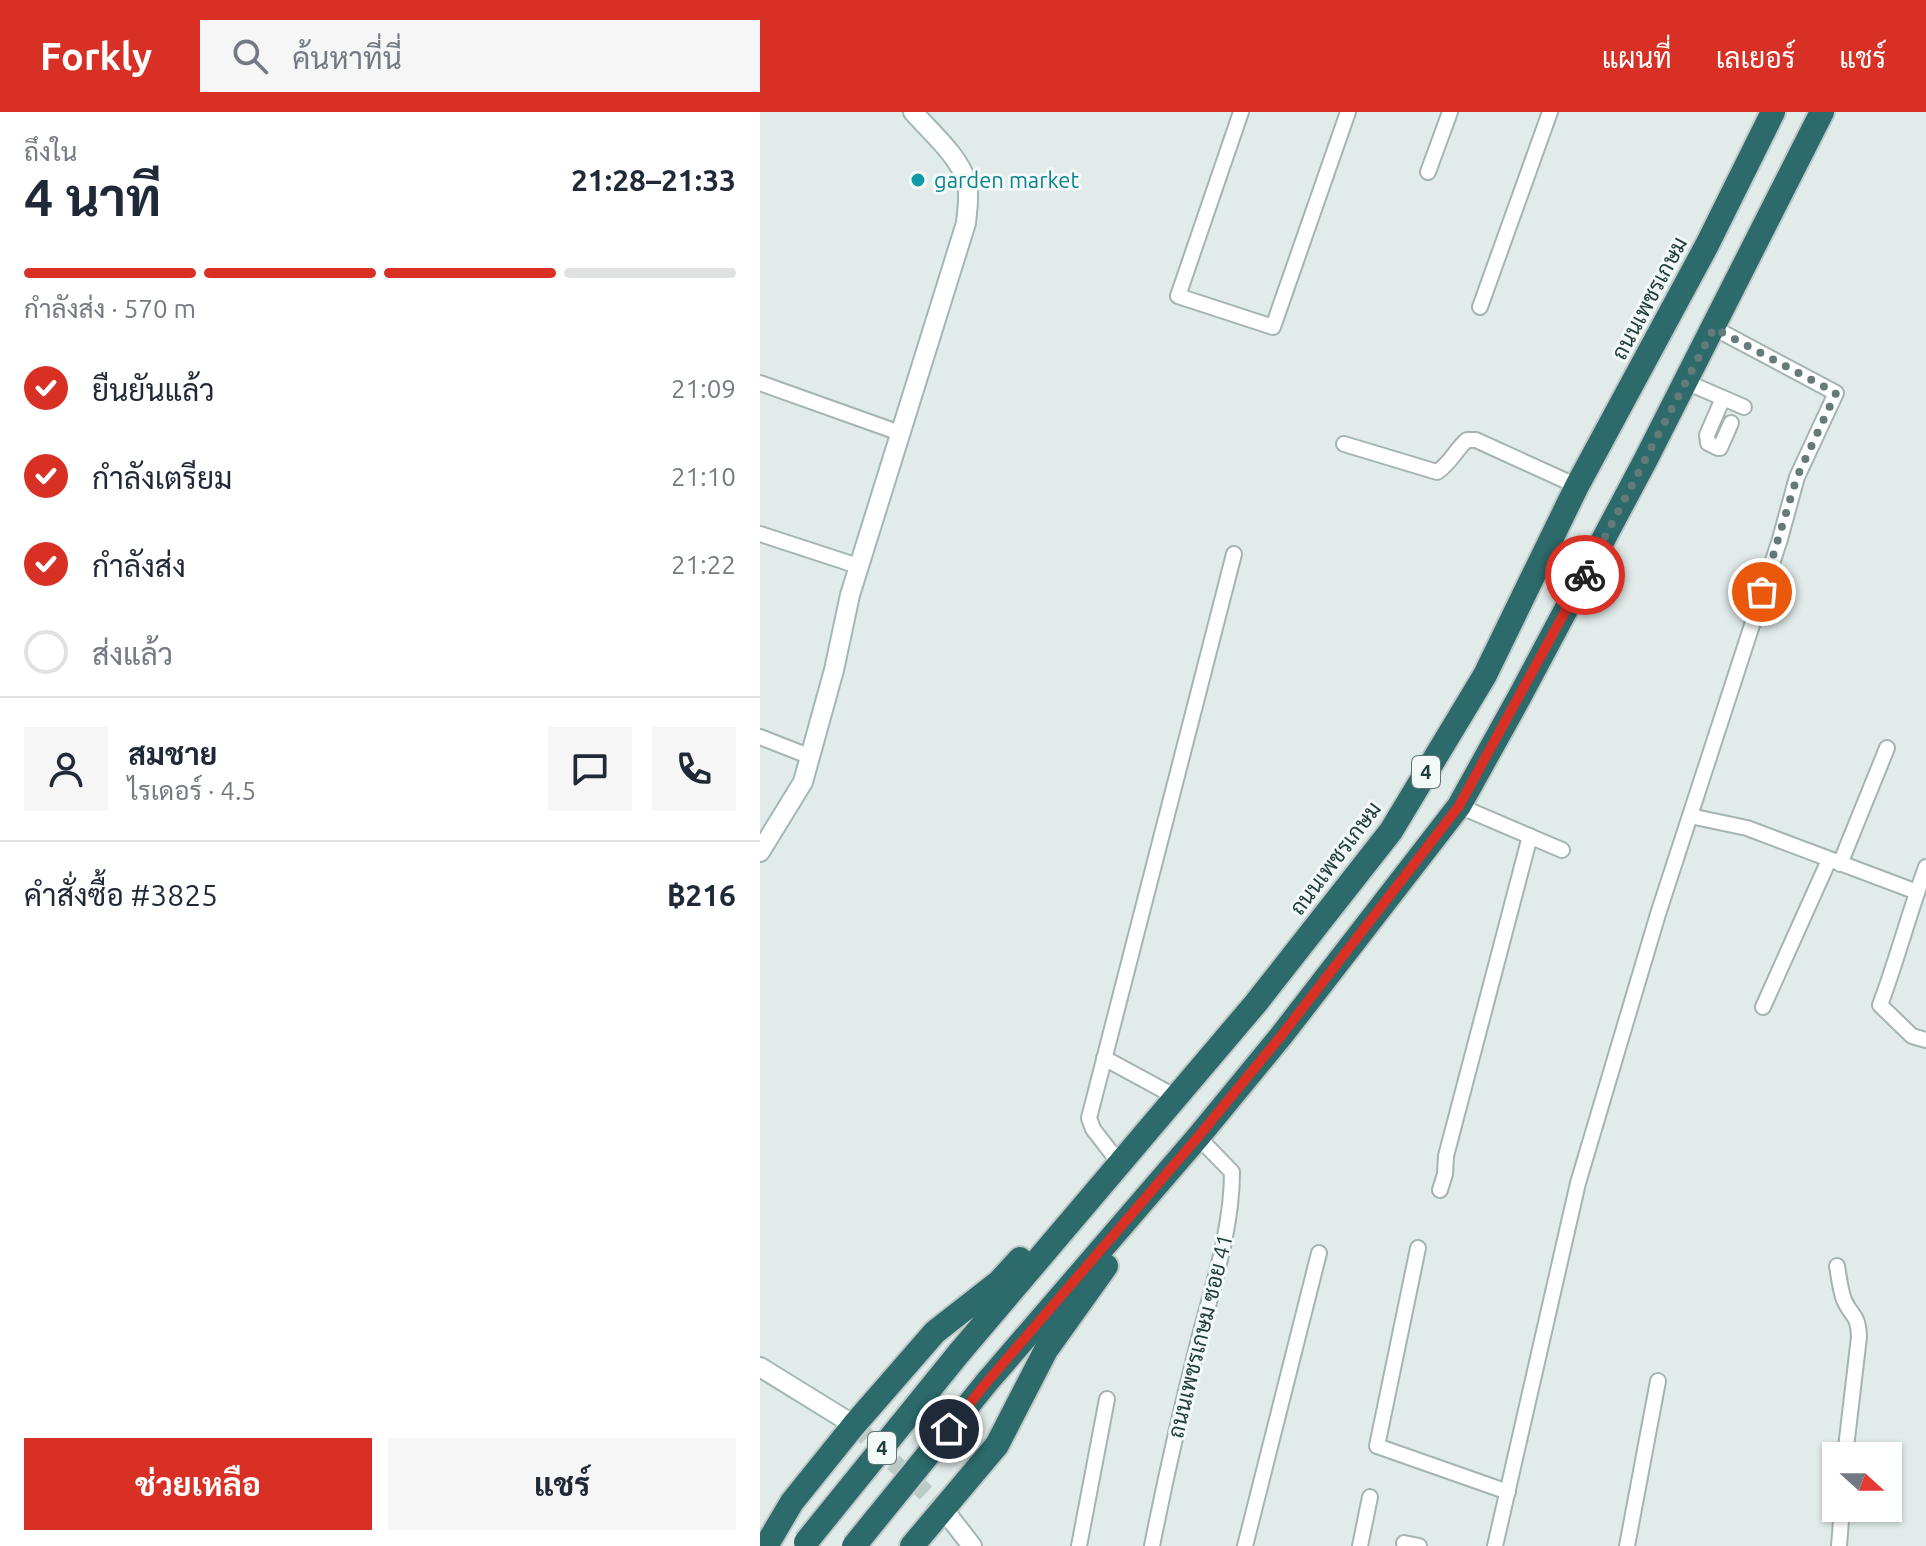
<!DOCTYPE html>
<html lang="th">
<meta charset="utf-8">
<style>
:root{--surface:#fff;--page:#f6f6f7;--text:#1f2937;--muted:#747a83;--line:#e0e1e3;--accent:#d93025}
body{margin:0;font-family:Ubuntu,Sarabun,sans-serif;background:var(--page);color:var(--text);height:100vh;display:flex;flex-direction:column;font-size:30px;white-space:nowrap}
*{box-sizing:border-box;margin:0}
p{font-size:26px;color:var(--muted)}
.icon{flex:none;width:44px;height:44px;fill:none;stroke:currentColor;stroke-width:2;stroke-linecap:round;stroke-linejoin:round}
.map{position:relative;flex:1;overflow:hidden}
.sheet{display:flex;flex-direction:column;background:var(--surface);width:760px}
.sheet>*{flex:none}
.needle{width:52px;rotate:111deg}
.controls{position:absolute;left:1062px;top:1330px;display:grid;gap:16px}
.controls a{display:grid;place-items:center;width:80px;height:80px;border-radius:0px;background:var(--surface);box-shadow:0 2px 6px #0004;font-size:40px}
.pin{position:absolute;display:grid;place-items:center;width:68px;height:68px;color:#fff;margin:-34px;border:4px solid #fff;border-radius:50%;box-shadow:0 2px 8px #0007}
.courier{position:absolute;display:grid;place-items:center;width:80px;height:80px;margin:-40px;border:6px solid #d93025;border-radius:50%;background:#fff;color:#222;box-shadow:0 2px 10px #0007}
.summary em{font-style:normal;font-weight:700}
.summary div{display:flex;flex-direction:column-reverse}
.summary{display:flex;align-items:center;justify-content:space-between;height:136px;padding:0 24px}
h1{font-size:52px;font-weight:700;line-height:60px}
.bar{display:grid;grid-template-columns:repeat(4,1fr);gap:12px 8px;align-content:center;height:96px;padding:0 24px}
.bar i{height:10px;border-radius:6px;background:var(--line)}
.bar .active{background:var(--accent)}
.bar p{grid-column:span 4}
.line{display:flex;align-items:center;gap:20px;padding:0 24px;border-top:2px solid var(--line)}
.line div{flex:1}
.round{display:grid;place-items:center;flex:none;width:84px;height:84px;border-radius:0px;background:var(--page)}
ol{padding:0 24px;list-style:none}
li{display:flex;align-items:center;gap:24px;height:88px}
li p{margin-inline-start:auto}
li .icon{padding:8px;border-radius:50%;background:var(--accent);color:#fff;stroke-width:4}
li:last-child{color:var(--muted)}
li i{width:44px;height:44px;border:4px solid var(--line);border-radius:50%}
.action{display:flex;gap:16px;margin-top:auto;padding:16px 24px}
.action a{flex:1;height:92px;border-radius:0px;background:var(--accent);color:#fff;font-size:32px;font-weight:700;line-height:92px;text-align:center}
.action a+a{background:var(--page);color:var(--text)}
header{display:flex;align-items:center;gap:48px;box-sizing:border-box;height:112px;padding:0 40px;background:var(--accent);color:#fff}
header strong{font-size:38px}
nav{display:flex;gap:44px;margin-inline-start:auto;font-size:28px}
.search{width:560px;height:72px;background:var(--page);display:flex;align-items:center;gap:20px;box-sizing:border-box;padding:0 28px;border-radius:0px;color:var(--muted);font-size:30px}
main{display:flex;flex:1;min-height:0}
.map>svg:first-child{display:block}
.lines{fill:none;stroke-linecap:round;stroke-linejoin:round}
.secondary-tunnel{stroke:#bbc9c7;stroke-width:18;stroke-dasharray:18 9;stroke-linecap:butt}
.street-casing{stroke:#a4b4b2;stroke-width:18}
.secondary-casing{stroke:#9fb8b5;stroke-width:22}
.highway-casing{stroke:#c1c9c8;stroke-width:28}
.street{stroke:#fff;stroke-width:14}
.secondary{stroke:#fff;stroke-width:18}
.highway{stroke:#2c6a6b;stroke-width:24}
.highway-bridge-casing{stroke:#c1c9c8;stroke-width:28;stroke-linecap:butt}
.highway-bridge{stroke:#2c6a6b;stroke-width:24}
.done{stroke:#647b79;stroke-width:8;stroke-dasharray:0 14.4}
.route{stroke:#d93025;stroke-width:10}
.culture-dot{fill:#0f9aa8;stroke:#f2f9f7;stroke-width:3}
.labels{text-anchor:middle;stroke-width:6;stroke-linejoin:round;paint-order:stroke}
.shield{fill:#f2f9f7;stroke:#607674;stroke-width:2}
.shield-label{font-size:20px;font-weight:bold;fill:#213e3c}
.culture-label{font-size:22px;fill:#0d838f;stroke:#f2f9f7;text-anchor:start}
.street-label{font-size:22px;fill:#213e3c;stroke:#f2f9f7}
</style>
<header>
<strong>Forkly</strong>
<div class="search"><svg class="icon" aria-label="search" viewBox="0 0 24 24"><circle cx="10" cy="10" r="6"/><path d="M15 15l6 6"/></svg>ค้นหาที่นี่</div>
<nav><a>แผนที่</a><a>เลเยอร์</a><a>แชร์</a></nav>
</header>
<main>
<section class="sheet">
<div class="summary"><div><h1>4 นาที</h1><p>ถึงใน</p></div><em>21:28–21:33</em></div>
<div class="bar"><i class="active"></i><i class="active"></i><i class="active"></i><i></i><p>กำลังส่ง · 570 m</p></div>
<ol>
<li><svg class="icon" aria-label="check" viewBox="0 0 24 24"><path d="M5 12l5 5 9-10"/></svg>ยืนยันแล้ว<p>21:09</p></li>
<li><svg class="icon" aria-label="check" viewBox="0 0 24 24"><path d="M5 12l5 5 9-10"/></svg>กำลังเตรียม<p>21:10</p></li>
<li><svg class="icon" aria-label="check" viewBox="0 0 24 24"><path d="M5 12l5 5 9-10"/></svg>กำลังส่ง<p>21:22</p></li>
<li><i></i>ส่งแล้ว</li>
</ol>
<div class="line" style="height:144px"><a class="round"><svg class="icon" aria-label="person" viewBox="0 0 24 24"><circle cx="12" cy="8" r="4"/><path d="M4 21q1-7 8-7t8 7"/></svg></a><div><b>สมชาย</b><p>ไรเดอร์ · 4.5</p></div><a class="round"><svg class="icon" aria-label="chat" viewBox="0 0 24 24"><path d="M4 5h16v11H9l-5 4z"/></svg></a><a class="round"><svg class="icon" aria-label="phone" viewBox="0 0 24 24"><path d="M5 4h4l2 5-3 2q2 4 5 5l2-3 5 2v4C11 20 4 13 5 4z"/></svg></a></div>
<div class="line" style="height:104px"><div>คำสั่งซื้อ #3825</div><b>฿216</b></div>
<div class="action"><a>ช่วยเหลือ</a><a>แชร์</a></div>
</section>
<div class="map">
<svg width="1166" height="1434" viewBox="0 0 1166 1434">
<rect width="100%" height="100%" fill="#e1ecea"/>
<g class="lines">
<polyline class="secondary-tunnel" points="94,1313 184,1398"/>
<g class="street-casing">
<g id="street">
<polyline points="481,0 418,184 513,215 588,0"/>
<polyline points="668,60 690,0"/>
<polyline points="720,195 790,0"/>
<polyline points="926,270 984,295"/>
<polyline points="0,271 140,321"/>
<polyline points="963,286 947,323 948,331 958,336 960,336 971,311"/>
<path d="M584 332 677 360C691 351 696 337 707 328H716L817 374"/>
<polyline points="0,422 98,454"/>
<polyline points="0,625 51,645"/>
<polyline points="699,694 802,738"/>
<polyline points="930,704 987,716 1157,780"/>
<polyline points="1080,752 1127,636"/>
<path d="M1166 755C1149 801 1137 848 1120 893L1152 924 1166 928"/>
<polyline points="1003,895 1069,748"/>
<polyline points="344,946 416,985"/>
<polyline points="360,1052 333,1017 329,1006 474,442"/>
<polyline points="680,1078 685,1062 686,1044 770,724"/>
<polyline points="658,1136 617,1334 748,1380"/>
<path d="M1077 1154C1079 1165 1080 1177 1084 1188 1092 1206 1098 1201 1099 1225L1085 1344"/>
<polyline points="644,1431 659,1434"/>
<polyline points="319,1434 347,1287"/>
<path d="M392 1434C406 1363 422 1293 440 1223 454 1170 472 1115 472 1060L438 1025"/>
<polyline points="485,1434 559,1141"/>
<polyline points="600,1434 610,1385"/>
<polyline points="735,1434 818,1071 898,802 1020,427 1037,365 1076,281 954,216"/>
<polyline points="867,1434 898,1269"/>
<polyline points="1079,1434 1082,1396"/>
</g>
</g>
<g class="secondary-casing">
<g id="secondary">
<path d="M0 740 43 670 74 558 90 483 206 111C207 98 210 85 207 72 202 47 170 19 153 0"/>
<polyline points="0,1255 94,1313"/>
<polyline points="184,1398 212,1434"/>
</g>
</g>
<g class="highway-casing">
<g id="highway">
<polyline points="199,1241 496,891 631,719 725,563 817,374 947,133 1013,0"/>
<polyline points="227,1270 438,1025 521,924 699,694 760,584 885,349 1062,0"/>
<polyline points="6,1434 32,1390 94,1313 175,1220 239,1170 260,1147"/>
<polyline points="152,1434 237,1333 286,1238 346,1154"/>
</g>
</g>
<use href="#street" class="street"/>
<use href="#secondary" class="secondary"/>
<use href="#highway" class="highway"/>
<g class="highway-bridge-casing">
<g id="highway-bridge">
<polyline points="46,1430 199,1241"/>
<polyline points="94,1434 227,1270"/>
</g>
</g>
<use href="#highway-bridge" class="highway-bridge"/>
</g>
<g class="lines">
<polyline class="done" points="825,463 954,216 1076,281 1037,365 1002,480"/>
<polyline class="route" points="189,1317 227,1270 438,1025 521,924 699,694 825,463"/>
</g>
<circle class="culture-dot" cx="158" cy="68" r="8"/>
<g class="labels">
<g class="shield">
<rect x="652" y="644" width="28" height="32" rx="6"/>
<rect x="108" y="1320" width="28" height="32" rx="6"/>
</g>
<g class="shield-label">
<text x="666" y="667">4</text>
<text x="122" y="1343">4</text>
</g>
<g class="culture-label">
<text x="174" y="76">garden market</text>
</g>
<g class="street-label">
<text transform="translate(889 186) rotate(-62)" y="8">ถนนเพชรเกษม</text>
<text transform="translate(575 746) rotate(-53)" y="8">ถนนเพชรเกษม</text>
<text transform="translate(440 1224) rotate(-76)" y="8">ถนนเพชรเกษม ซอย 41</text>
</g>
</g>
</svg>
<div class="controls">
<a><svg class="needle" viewBox="-14 -14 28 28"><path d="M0-13l5 13h-10z" fill="#e53935"/><path d="M0 13l5-13h-10z" fill="#747a83"/></svg></a>
</div>
<div class="pin" style="left:1002px;top:480px;background:#ea580c"><svg class="icon" aria-label="bag" viewBox="0 0 24 24"><path d="M5 8h14l-1 12H6zM9 8a3 3 0 0 1 6 0"/></svg></div>
<div class="pin" style="left:189px;top:1317px;background:#1f2937"><svg class="icon" aria-label="home" viewBox="0 0 24 24"><path d="M3 11l9-7 9 7M6 9v11h12V9"/></svg></div>
<div class="courier" style="left:825px;top:463px"><svg class="icon" aria-label="bike" viewBox="0 0 24 24"><circle cx="6" cy="16" r="4"/><circle cx="18" cy="16" r="4"/><path d="M6 16l4-8h5l3 8M10 8l3 8H6M13 5h3"/></svg></div>
</div>
</main>
